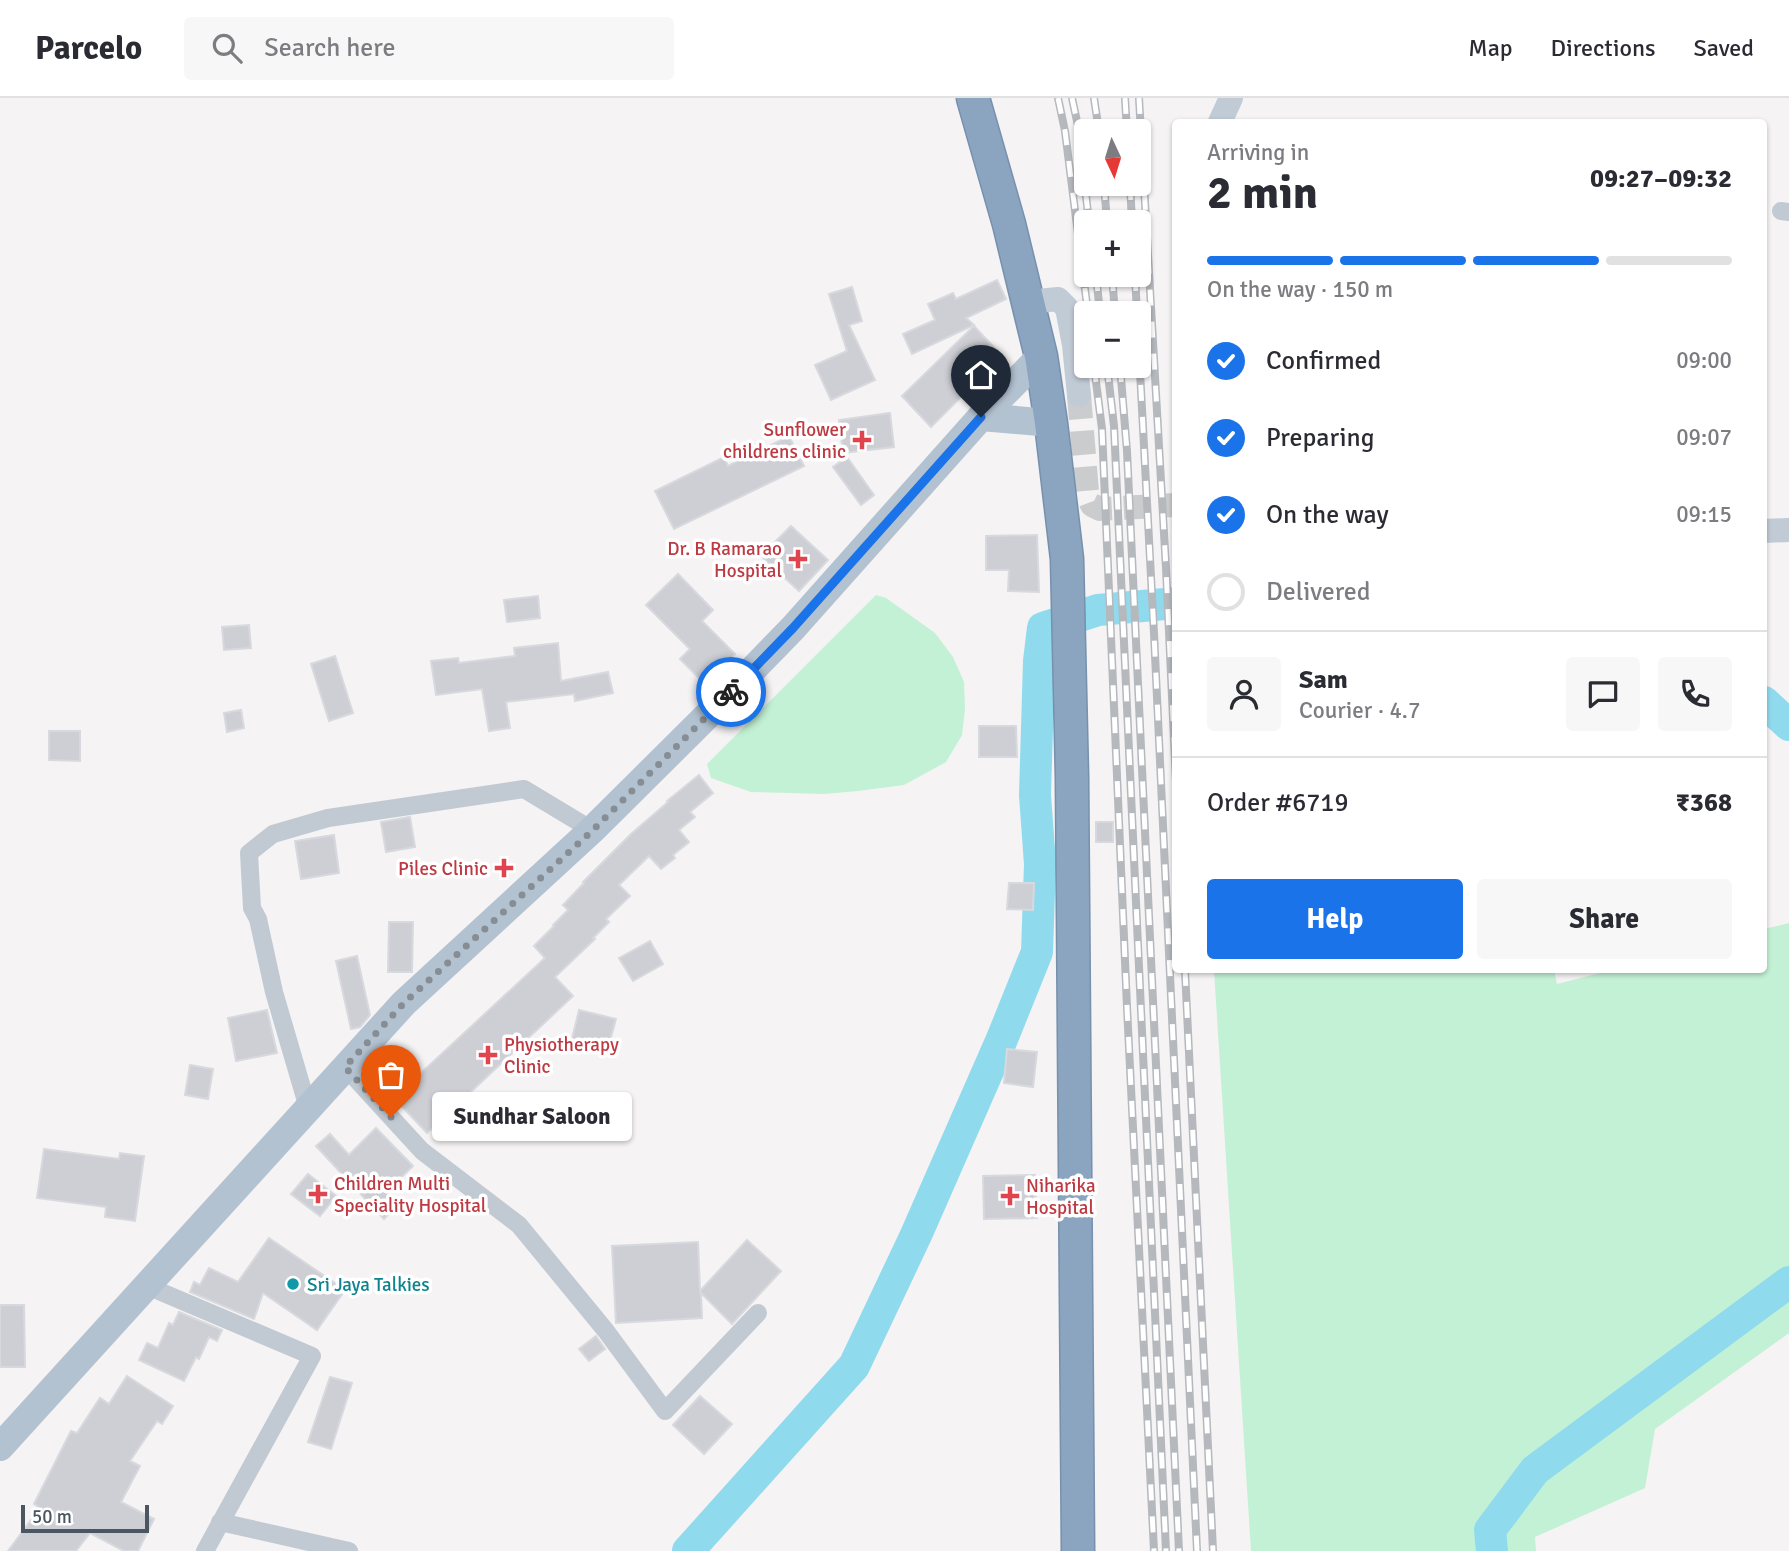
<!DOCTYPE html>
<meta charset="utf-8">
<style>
:root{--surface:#fff;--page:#f7f7f7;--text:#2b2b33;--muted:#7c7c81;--line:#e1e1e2;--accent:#1a73e8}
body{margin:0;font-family:Signika,sans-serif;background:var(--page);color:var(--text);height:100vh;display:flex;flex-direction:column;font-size:26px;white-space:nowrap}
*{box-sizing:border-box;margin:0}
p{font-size:23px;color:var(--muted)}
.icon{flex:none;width:38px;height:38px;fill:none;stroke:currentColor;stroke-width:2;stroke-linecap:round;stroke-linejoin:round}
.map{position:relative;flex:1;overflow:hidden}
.details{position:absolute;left:1172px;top:21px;width:595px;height:854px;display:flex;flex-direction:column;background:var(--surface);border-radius:7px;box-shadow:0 2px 5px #0004}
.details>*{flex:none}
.needle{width:46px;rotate:176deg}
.tools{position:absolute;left:1074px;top:21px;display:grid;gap:14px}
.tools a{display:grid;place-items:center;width:77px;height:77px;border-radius:7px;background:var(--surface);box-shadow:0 2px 5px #0004;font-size:35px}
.scale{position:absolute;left:21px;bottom:18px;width:128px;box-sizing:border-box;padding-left:7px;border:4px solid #4a5661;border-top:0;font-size:19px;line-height:24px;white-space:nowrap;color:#4a5661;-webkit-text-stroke:5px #fff;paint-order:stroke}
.pin{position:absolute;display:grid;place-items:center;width:60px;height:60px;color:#fff;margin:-72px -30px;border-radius:50% 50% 50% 0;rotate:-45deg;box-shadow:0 0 7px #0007}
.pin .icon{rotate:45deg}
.courier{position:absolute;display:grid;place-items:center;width:70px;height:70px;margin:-35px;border:5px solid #1a73e8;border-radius:50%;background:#fff;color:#222;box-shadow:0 2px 9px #0007}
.bubble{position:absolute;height:49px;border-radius:7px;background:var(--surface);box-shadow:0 2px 5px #0004;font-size:23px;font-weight:700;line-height:49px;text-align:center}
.head em{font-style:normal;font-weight:700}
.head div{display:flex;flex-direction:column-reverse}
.head{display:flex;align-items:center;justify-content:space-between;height:119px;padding:0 35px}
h1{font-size:46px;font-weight:700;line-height:52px}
.bar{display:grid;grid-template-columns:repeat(4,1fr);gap:10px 7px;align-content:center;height:84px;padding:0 35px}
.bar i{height:9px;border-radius:5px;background:var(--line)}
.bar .selected{background:var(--accent)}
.bar p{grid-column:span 4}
.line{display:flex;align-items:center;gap:18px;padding:0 35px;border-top:2px solid var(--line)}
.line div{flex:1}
.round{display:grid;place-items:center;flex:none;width:74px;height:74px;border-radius:7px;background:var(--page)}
ol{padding:0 35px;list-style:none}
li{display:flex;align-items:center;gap:21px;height:77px}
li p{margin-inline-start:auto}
li .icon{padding:7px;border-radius:50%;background:var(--accent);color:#fff;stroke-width:4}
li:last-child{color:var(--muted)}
li i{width:38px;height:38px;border:4px solid var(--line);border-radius:50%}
.button{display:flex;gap:14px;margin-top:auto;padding:14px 35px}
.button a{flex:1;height:80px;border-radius:7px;background:var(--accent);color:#fff;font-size:28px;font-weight:700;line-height:80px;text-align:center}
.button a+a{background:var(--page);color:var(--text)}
header{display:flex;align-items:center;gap:42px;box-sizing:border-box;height:98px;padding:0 35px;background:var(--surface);border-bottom:2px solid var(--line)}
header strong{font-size:33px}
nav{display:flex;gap:38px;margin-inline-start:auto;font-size:24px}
.search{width:490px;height:63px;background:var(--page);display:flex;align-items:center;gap:18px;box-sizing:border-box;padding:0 24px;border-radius:7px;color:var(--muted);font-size:26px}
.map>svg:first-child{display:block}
.green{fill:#c3f1d5}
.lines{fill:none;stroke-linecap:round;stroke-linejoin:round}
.river{stroke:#90daee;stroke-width:32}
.building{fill:#cdcfd5;stroke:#d7d9de;stroke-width:2}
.secondary-tunnel{stroke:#caccce;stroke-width:24;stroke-dasharray:24 12;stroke-linecap:butt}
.highway-casing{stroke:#7690ad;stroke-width:35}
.street{stroke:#c1cad2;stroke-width:18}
.secondary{stroke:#c1cbd6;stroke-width:24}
.primary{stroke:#b3c2d1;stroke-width:28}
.highway{stroke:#8ba5c1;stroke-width:32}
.rail-casing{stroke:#b5b8bd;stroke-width:8}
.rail{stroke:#fff;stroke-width:5;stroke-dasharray:16;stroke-linecap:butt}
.done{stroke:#868d94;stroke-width:7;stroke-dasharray:0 12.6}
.route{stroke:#1a73e8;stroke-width:9}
.health-dot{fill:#e0444e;stroke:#fff;stroke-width:2.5}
.culture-dot{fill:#0f9aa8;stroke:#fff;stroke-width:2.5}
.labels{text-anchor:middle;stroke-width:7;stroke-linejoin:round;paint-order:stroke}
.health-label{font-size:19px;fill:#be3a42;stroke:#fff;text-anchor:end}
.culture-label{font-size:19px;fill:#0d838f;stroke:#fff;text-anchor:start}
</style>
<header>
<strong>Parcelo</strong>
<div class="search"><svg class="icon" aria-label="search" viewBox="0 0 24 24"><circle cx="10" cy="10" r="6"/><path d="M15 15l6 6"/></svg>Search here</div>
<nav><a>Map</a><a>Directions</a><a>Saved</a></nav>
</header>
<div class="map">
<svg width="1789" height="1453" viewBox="0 0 1789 1453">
<rect width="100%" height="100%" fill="#f5f3f3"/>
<g class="green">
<polygon points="876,497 886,500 935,535 953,559 964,584 965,611 962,637 946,664 904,687 858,693 824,696 751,694 711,680 707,666"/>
<polygon points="1789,825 1789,1235 1655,1331 1645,1390 1535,1439 1536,1453 1251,1453 1214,872 1554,872 1557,886 1612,872 1764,872 1764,831"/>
</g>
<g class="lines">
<g class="river">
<polyline points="1764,604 1789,627"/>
<polyline points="688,1453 854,1268 916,1137 1002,941 1037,854 1040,766 1035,697 1039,563 1043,530 1098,512 1176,505"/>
<polyline points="1492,1453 1490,1432 1535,1372 1789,1184"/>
</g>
</g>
<g class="building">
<polygon points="997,182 1006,201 966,220 974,227 912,256 903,236 935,222 928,206 953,195 956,201"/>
<polygon points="852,189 862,223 849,227 875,282 831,302 815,267 847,253 829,196"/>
<polygon points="974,228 1000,256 967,286 970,290 931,329 902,298"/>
<polygon points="890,315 894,349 843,355 839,322"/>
<polygon points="789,338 804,368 674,431 655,393 724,359 728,368"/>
<polygon points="847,359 874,397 861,407 833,369"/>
<polygon points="791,428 828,462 799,493 761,458"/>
<polygon points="1037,437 1039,494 1008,493 1009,472 986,472 986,438"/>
<polygon points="678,476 713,512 702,523 735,556 705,586 680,561 690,551 646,507"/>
<polygon points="538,498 540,520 507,524 504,502"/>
<polygon points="249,527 251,550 224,552 222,529"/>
<polygon points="558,545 561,583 608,574 613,595 575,603 574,596 506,604 510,630 489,633 482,591 436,597 431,563 458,560 459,565 515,558 514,550"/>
<polygon points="335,558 353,615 329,623 311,566"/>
<polygon points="241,612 244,630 227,634 224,615"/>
<polygon points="979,628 1016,628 1017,659 979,659"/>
<polygon points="49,633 80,633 80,663 49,662"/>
<polygon points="699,677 713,695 690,714 695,719 679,732 689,744 673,757 675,760 661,771 649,758 619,787 630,798 606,821 609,824 593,840 595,841 555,879 573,898 427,1035 394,1000 545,860 534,848 554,828 553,827 568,812 563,807 584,785 583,784 631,736 668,704 667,703"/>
<polygon points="410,719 415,749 386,754 381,724"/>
<rect x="1096" y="724" width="17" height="20"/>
<polygon points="334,737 339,775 301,781 295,743"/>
<polygon points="1009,785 1034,785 1033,812 1007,811"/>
<polygon points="389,824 413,824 412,874 388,874"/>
<polygon points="650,843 663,866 633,883 619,860"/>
<polygon points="357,858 370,917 360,929 351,931 336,863"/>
<polygon points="267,912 277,955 236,963 228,920"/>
<polygon points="579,912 616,921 607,954 571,945"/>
<polygon points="1007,951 1037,954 1033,989 1004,985"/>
<polygon points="190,967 213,971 208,1001 185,997"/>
<polygon points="565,997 604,1003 601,1024 562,1019"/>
<polygon points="376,1030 413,1068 386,1094 398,1106 384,1121 316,1048 330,1036 349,1057"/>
<polygon points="44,1051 119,1061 120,1055 144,1058 135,1123 105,1119 106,1109 37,1100"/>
<polygon points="308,1076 336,1098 320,1118 291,1096"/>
<polygon points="1035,1077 1037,1120 984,1121 983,1078"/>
<polygon points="269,1140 345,1192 317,1232 263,1195 254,1221 190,1194 194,1184 200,1187 209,1170 238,1184"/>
<polygon points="747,1142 781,1173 732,1226 701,1195 702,1220 616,1225 612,1148 698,1144 700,1193"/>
<polygon points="0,1207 24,1207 25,1269 0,1269"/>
<polygon points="179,1214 222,1232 217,1243 209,1239 199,1261 196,1259 184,1283 139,1262 147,1245 158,1250 169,1225 173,1227"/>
<polygon points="596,1238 605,1251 589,1263 579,1251"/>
<polygon points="127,1278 173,1308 162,1326 157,1323 130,1363 140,1368 121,1404 154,1421 138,1453 124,1453 90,1435 76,1453 8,1453 40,1410 34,1406 71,1333 77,1335 100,1300 109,1306"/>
<polygon points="330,1279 352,1285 331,1351 308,1344"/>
<polygon points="700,1298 732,1326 704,1356 673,1327"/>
</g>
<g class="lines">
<polyline class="secondary-tunnel" points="1079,297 1087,394 1092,407 1100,411 1176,407"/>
<g class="highway-casing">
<polyline id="highway" points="973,0 1009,126 1041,258 1051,325 1067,461 1072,679 1078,1453"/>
</g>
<g class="street">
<polyline points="1781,113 1789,114"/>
<polyline points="345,969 422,1053 519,1127 606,1233 665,1313 758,1215"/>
<polyline points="308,1010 274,894 258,821 252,810 249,755 273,736 328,720 524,691 592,732"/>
<polyline points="147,1188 312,1258 205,1453"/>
<polyline points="220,1424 349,1453"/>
</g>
<g class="secondary">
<polyline points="1220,24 1231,0"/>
<polyline points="1029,204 1058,201 1067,210 1074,247 1079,297"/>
<polyline points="1764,433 1789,432"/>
</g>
<g class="primary">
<polyline points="981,319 1051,325"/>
<polyline points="0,1349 404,905 592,732 729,596 793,530 981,319 1041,258"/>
</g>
<use href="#highway" class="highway"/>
<g class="rail-casing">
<g id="rail">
<polyline points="1058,0 1065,33 1088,215"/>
<polyline points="1072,0 1078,28 1089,124"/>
<polyline points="1094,0 1099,33"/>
<polyline points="1125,0 1127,33"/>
<polyline points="1139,0 1166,470 1176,684"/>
<polyline points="1104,86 1107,124"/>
<polyline points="1130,86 1132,124"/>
<polyline points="1096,177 1100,215"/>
<polyline points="1112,177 1115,215"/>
<polyline points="1135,177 1137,215"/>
<polyline points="1139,255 1154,535 1197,1453"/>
<polyline points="1094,268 1102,331 1127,909 1154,1453"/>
<polyline points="1107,268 1114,328 1166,1453"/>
<polyline points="1120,268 1127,353 1179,1453"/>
<polyline points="1185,872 1213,1453"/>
</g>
</g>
<use href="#rail" class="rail"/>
</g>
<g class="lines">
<polyline class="done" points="391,1019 345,969 404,905 593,732 731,594"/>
<polyline class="route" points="731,594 793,530 981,319"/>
</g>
<g class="health-dot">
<path d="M858.5 331.5h7v7h7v7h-7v7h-7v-7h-7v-7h7z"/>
<path d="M794.5 450.5h7v7h7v7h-7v7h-7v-7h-7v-7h7z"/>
<path d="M500.5 759.5h7v7h7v7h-7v7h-7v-7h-7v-7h7z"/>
<path d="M484.5 946.5h7v7h7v7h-7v7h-7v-7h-7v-7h7z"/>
<path d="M314.5 1085.5h7v7h7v7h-7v7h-7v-7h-7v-7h7z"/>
<path d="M1006.5 1087.5h7v7h7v7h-7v7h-7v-7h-7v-7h7z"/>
</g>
<circle class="culture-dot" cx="293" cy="1186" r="7"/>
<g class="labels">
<g class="health-label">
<text x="846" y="338">Sunflower<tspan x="846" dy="22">childrens clinic</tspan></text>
<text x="782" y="457">Dr. B Ramarao<tspan x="782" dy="22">Hospital</tspan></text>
<text x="488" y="777">Piles Clinic</text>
<text x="504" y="953" text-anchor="start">Physiotherapy<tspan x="504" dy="22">Clinic</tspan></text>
<text x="334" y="1092" text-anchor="start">Children Multi<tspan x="334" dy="22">Speciality Hospital</tspan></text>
<text x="1026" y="1094" text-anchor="start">Niharika<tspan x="1026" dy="22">Hospital</tspan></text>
</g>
<g class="culture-label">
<text x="307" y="1193">Sri Jaya Talkies</text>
</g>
</g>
</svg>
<div class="tools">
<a><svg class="needle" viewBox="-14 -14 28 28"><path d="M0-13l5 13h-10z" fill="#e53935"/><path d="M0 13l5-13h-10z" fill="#7c7c81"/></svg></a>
<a>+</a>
<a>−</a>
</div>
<div class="scale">50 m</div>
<div class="pin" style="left:391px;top:1019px;background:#ea580c"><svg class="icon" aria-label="bag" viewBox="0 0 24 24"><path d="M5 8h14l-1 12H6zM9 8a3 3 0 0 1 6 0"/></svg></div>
<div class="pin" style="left:981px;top:319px;background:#1f2937"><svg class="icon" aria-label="home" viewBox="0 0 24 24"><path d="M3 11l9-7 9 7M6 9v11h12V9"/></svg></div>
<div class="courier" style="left:731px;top:594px"><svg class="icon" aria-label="bike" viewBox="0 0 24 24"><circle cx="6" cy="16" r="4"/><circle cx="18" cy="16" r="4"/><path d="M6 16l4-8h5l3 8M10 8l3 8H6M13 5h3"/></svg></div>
<div class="bubble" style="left:432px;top:994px;width:200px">Sundhar Saloon</div>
<section class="details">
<div class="head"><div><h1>2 min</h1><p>Arriving in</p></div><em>09:27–09:32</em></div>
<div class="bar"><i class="selected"></i><i class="selected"></i><i class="selected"></i><i></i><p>On the way · 150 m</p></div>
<ol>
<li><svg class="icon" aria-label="check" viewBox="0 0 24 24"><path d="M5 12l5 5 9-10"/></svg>Confirmed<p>09:00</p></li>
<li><svg class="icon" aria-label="check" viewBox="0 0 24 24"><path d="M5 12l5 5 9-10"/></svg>Preparing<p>09:07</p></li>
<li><svg class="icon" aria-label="check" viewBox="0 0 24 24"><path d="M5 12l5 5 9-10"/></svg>On the way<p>09:15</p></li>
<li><i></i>Delivered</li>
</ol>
<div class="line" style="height:126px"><a class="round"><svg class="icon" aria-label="person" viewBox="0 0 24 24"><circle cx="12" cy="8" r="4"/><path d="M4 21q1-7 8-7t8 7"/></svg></a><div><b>Sam</b><p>Courier · 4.7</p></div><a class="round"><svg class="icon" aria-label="chat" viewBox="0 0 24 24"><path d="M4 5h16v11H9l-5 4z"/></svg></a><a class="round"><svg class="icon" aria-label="phone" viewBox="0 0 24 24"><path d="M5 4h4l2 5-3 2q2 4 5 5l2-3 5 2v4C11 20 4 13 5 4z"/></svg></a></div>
<div class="line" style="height:91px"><div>Order #6719</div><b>₹368</b></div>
<div class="button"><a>Help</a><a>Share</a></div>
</section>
</div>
